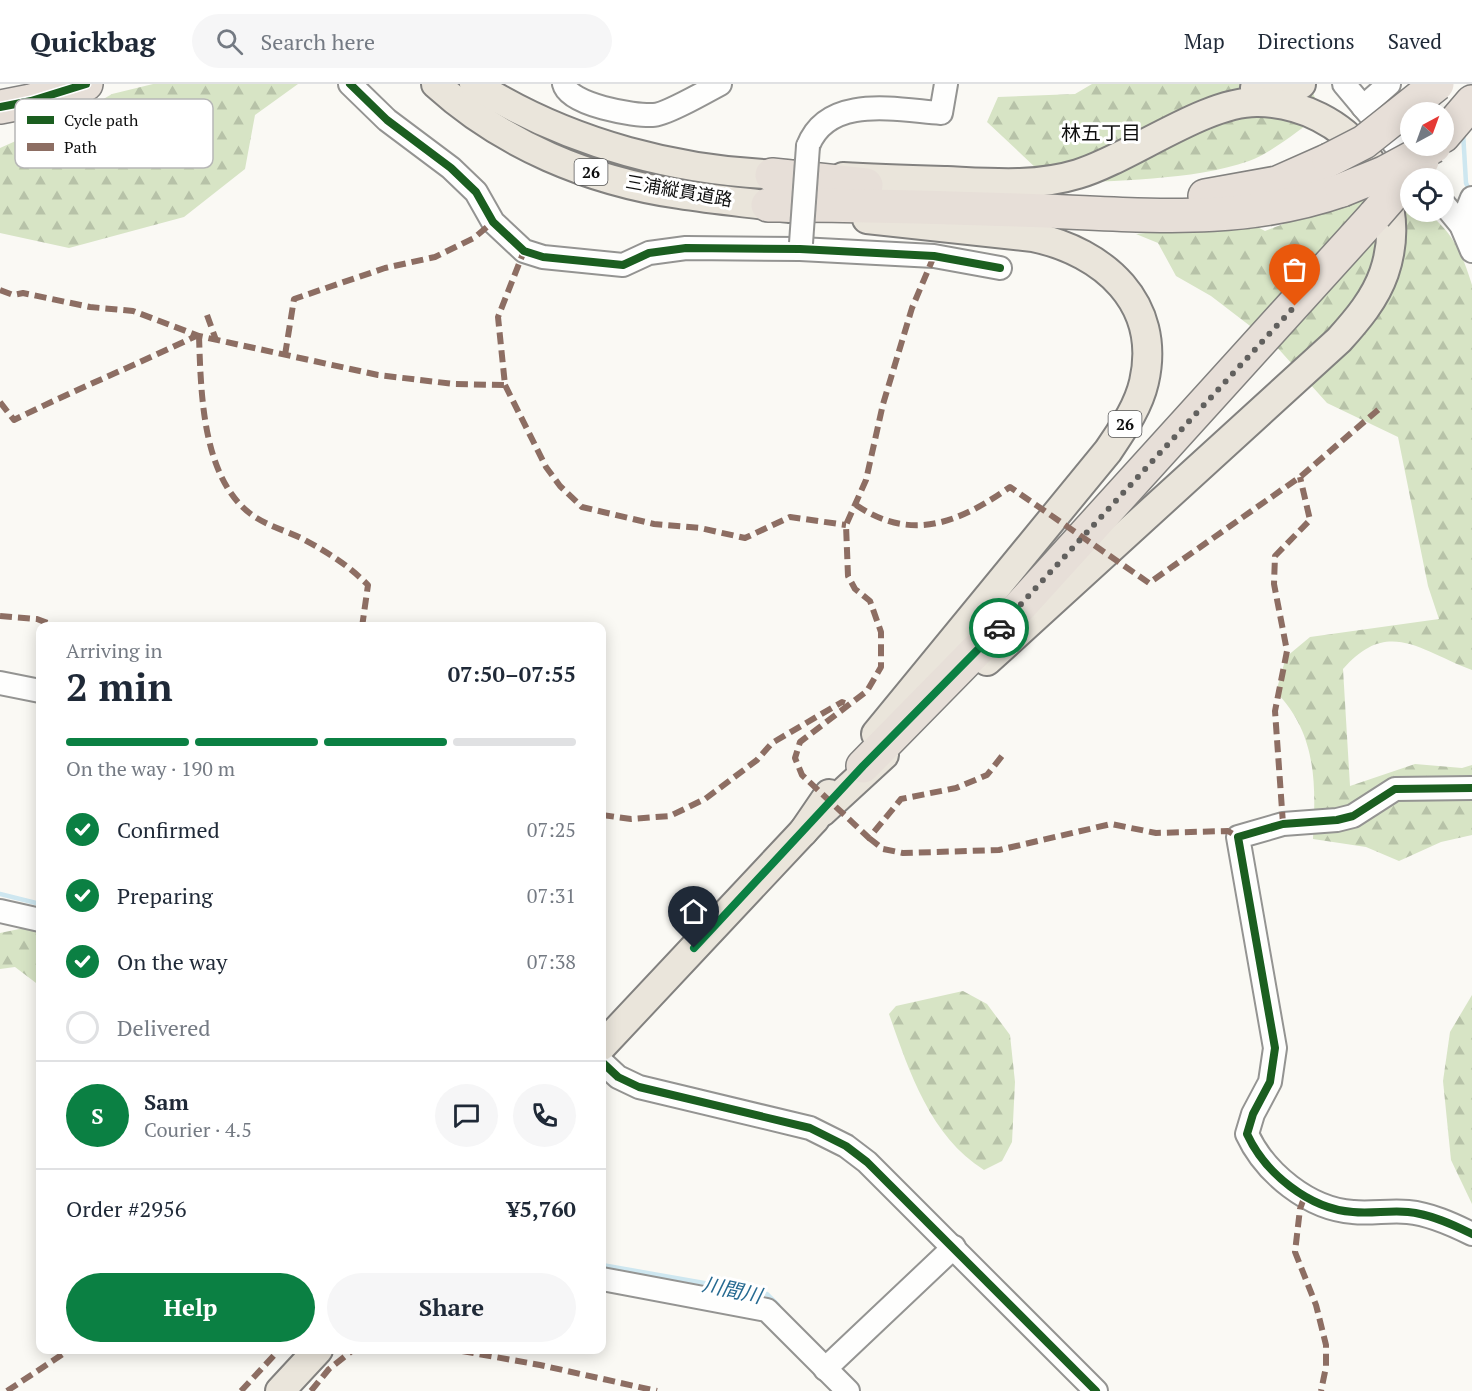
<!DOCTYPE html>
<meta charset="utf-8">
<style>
:root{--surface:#fff;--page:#f6f6f7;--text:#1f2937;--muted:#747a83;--line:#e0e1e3;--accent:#0b8043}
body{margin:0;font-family:"PT Serif","Noto Sans JP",serif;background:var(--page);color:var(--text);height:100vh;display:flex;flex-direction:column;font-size:22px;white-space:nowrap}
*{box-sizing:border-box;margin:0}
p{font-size:20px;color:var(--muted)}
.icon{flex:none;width:33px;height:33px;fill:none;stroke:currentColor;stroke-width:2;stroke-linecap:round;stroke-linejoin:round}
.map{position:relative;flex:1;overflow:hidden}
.drawer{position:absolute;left:36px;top:538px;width:570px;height:732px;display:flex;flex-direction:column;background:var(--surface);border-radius:12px;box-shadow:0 3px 15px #0003}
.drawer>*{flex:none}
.needle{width:39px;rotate:41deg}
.tools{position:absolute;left:1400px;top:18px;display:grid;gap:12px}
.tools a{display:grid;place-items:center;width:54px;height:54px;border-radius:50%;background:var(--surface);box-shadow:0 3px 15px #0003;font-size:30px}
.pin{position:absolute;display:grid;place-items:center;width:51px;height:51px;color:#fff;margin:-62px -26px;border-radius:50% 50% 50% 0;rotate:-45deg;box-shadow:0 0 6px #0007}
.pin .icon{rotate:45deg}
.courier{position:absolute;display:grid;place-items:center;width:60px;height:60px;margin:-30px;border:4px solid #0b8043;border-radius:50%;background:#fff;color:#222;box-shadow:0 2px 8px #0007}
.head em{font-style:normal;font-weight:700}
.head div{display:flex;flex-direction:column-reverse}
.head{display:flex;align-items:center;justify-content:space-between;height:102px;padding:0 30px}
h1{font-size:39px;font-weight:700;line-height:45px}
.bar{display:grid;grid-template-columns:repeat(4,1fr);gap:9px 6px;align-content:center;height:72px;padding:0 30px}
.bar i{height:8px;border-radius:4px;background:var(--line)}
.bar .on{background:var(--accent)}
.bar p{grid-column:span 4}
.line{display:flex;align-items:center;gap:15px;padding:0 30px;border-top:2px solid var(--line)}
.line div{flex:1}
.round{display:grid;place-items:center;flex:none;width:63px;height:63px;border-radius:32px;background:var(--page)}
ol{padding:0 30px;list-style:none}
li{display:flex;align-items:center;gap:18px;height:66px}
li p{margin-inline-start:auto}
li .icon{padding:6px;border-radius:50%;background:var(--accent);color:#fff;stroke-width:4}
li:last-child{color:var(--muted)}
li i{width:33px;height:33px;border:3px solid var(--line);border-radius:50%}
.button{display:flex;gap:12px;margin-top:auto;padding:12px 30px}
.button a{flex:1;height:69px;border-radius:36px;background:var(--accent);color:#fff;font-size:24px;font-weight:700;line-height:69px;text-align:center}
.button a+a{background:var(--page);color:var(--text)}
header{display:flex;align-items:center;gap:36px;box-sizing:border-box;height:84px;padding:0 30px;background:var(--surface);border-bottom:2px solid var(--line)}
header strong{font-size:28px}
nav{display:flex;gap:33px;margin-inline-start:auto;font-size:21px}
.search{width:420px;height:54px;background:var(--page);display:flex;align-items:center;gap:15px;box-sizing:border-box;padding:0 21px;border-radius:33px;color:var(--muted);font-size:22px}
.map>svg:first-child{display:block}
.forest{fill:url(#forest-firs)}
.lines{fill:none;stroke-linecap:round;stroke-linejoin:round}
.stream{stroke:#cee7f0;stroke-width:4.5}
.minor-casing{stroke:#949492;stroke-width:26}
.major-casing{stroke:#82817f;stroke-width:32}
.highway-casing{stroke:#82817f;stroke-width:36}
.minor{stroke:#fefefd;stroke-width:22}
.major{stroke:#eae5db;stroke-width:28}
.highway{stroke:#e7dfd8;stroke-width:33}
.minor-bridge-casing{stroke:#949492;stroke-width:26;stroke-linecap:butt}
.highway-bridge-casing{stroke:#82817f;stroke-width:36;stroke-linecap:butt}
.minor-bridge{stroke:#fefefd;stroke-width:22}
.highway-bridge{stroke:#e7dfd8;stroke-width:33}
.quiet{stroke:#8d6e63;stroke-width:6;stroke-dasharray:12 6;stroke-linecap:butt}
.cycleway-casing{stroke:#fff;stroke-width:11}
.cycleway{stroke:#1b5e20;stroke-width:8}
.done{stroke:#61605e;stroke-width:6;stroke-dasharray:0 10.8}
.route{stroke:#0b8043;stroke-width:8}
.labels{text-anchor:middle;stroke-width:6;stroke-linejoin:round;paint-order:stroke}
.shield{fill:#fff;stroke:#565656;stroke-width:1.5}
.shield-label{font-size:16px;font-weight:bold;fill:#0e0e0e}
.street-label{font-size:18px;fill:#0e0e0e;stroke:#fff}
.neighbourhood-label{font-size:20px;fill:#0e0e0e;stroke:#fff}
.water-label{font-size:20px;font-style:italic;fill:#266a91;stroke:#fff}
.key{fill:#fff;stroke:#b7b7b7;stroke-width:1.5}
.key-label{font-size:16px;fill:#0e0e0e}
</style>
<header>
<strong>Quickbag</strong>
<div class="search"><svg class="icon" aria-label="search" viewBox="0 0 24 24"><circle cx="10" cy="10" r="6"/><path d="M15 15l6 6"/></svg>Search here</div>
<nav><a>Map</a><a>Directions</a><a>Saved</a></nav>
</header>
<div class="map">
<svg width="1472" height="1307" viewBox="0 0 1472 1307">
<defs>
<pattern id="forest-firs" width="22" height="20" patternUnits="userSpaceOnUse" patternTransform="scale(1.5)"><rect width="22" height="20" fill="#d7e4c5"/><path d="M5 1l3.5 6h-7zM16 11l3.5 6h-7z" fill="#b7c2a8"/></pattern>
</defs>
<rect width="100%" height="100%" fill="#faf9f4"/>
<g class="forest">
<polygon points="153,0 298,0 255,31 245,85 184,133 69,164 0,149 0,64 83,27 112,10"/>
<path d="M1092 0H1309L1322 30C1301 44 1273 68 1249 77 1192 97 1114 96 1053 100L987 38 998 13 1075 10Z"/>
<path d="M1374 106 1410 113V128H1427C1454 150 1462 169 1472 201V586C1421 567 1388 533 1343 585L1350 702 1415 680 1462 684 1472 681V751L1441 758 1399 777 1366 763 1313 755C1316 700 1317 650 1276 608L1286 573 1310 553 1439 535 1428 502 1398 353 1327 319 1275 261 1211 212 1176 192 1158 159 1136 150 1248 138 1265 147Z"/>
<polygon points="29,843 40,846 40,902 15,883 0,885 0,849"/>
<path d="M963 907 987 920 1010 951 1015 998 1012 1058 1002 1077 984 1086C930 1052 909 987 889 930L896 922Z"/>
<polygon points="1472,911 1472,1120 1451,1076 1443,997 1450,948"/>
</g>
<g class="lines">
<g class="stream">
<polyline points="1463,48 1466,99 1470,108"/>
<polyline points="0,810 40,820"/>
<polyline points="602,1181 767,1210 778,1221"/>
</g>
<g class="minor-casing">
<g id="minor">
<polyline points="350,0 387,36 451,84 476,108 493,138 524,167 543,173 623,181 649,169 686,164 800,165 934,172 1000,184"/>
<path d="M564 0C569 21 634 32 653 31 665 31 707 7 720 0"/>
<polyline points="1344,0 1416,86"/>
<polyline points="1363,23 1389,0"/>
<path d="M808 62C828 10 897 26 941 29L946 0"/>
<polyline points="1443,119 1461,141 1472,167"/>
<polyline points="1461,141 1472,114"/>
<polyline points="0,599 40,607"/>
<path d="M1472 704 1395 705 1353 732 1337 736 1283 740 1238 753 1275 964 1270 998 1253 1030 1247 1050C1265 1089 1309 1125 1353 1128 1371 1130 1390 1126 1408 1128 1430 1130 1452 1140 1472 1150"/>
<polyline points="0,827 40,836"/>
<polyline points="604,980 618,993 639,1003 810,1044 846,1062 867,1078 1096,1307"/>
<polyline points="602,1195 767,1226 848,1307"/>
<polyline points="825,1285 954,1163"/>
</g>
</g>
<g class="major-casing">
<g id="major">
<path d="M436 0C503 61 590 97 679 110 716 116 753 119 789 124"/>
<path d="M474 0C568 60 683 90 794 91"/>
<polyline points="1255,4 1301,0"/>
<path d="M843 93C878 95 913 96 947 97 991 99 1036 103 1078 90 1131 74 1205 17 1258 18 1347 20 1414 101 1384 189 1375 215 1357 236 1339 256L987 577"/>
<path d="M867 135 1033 153C1104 168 1162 219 1144 298 1138 324 1122 346 1108 367L876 650"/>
<polyline points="822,728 884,671"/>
<polyline points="803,748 829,710"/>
<polyline points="602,962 815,735"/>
<polyline points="280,1307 318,1266"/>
</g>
</g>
<g class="highway-casing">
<g id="highway">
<polyline points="0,23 31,17 86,0"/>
<polyline points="1443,52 1472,18"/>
<polyline points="772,91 866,101"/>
<polyline points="1205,112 1277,99 1329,76"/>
<path d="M768 121C860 120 953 124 1045 127 1149 131 1241 141 1342 106"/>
<polyline points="863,682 1023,519 1375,131"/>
</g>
</g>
<use href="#minor" class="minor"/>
<use href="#major" class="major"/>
<use href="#highway" class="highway"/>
<g class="minor-bridge-casing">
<polyline id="minor-bridge" points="801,159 808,62"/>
</g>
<g class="highway-bridge-casing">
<g id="highway-bridge">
<polyline points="1329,76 1364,58 1437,0"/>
<polyline points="1342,106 1384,89 1434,62"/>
<polyline points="1375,131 1422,77"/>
</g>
</g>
<use href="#minor-bridge" class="minor-bridge"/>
<use href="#highway-bridge" class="highway-bridge"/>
<g class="quiet">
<polyline points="934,172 912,224 883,320 866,396 846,441 848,492 855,505 870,517 881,548 881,583 867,607 800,658 795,674 802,691 869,754 901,715 956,704 987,691 1002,672"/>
<polyline points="0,206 13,211 23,209 90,223 133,227 199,252 378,291 454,300 505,301 498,233 524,167"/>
<polyline points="207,231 216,256"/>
<path d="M199 252C201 310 202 398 255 433 269 442 286 447 301 454 326 467 348 481 368 501L362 543"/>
<polyline points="285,271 294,215 385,184 435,173 474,154 493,138"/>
<polyline points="505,301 546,383 560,402 582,423 654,440 700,444 745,454 790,433 846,441"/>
<path d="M0 318 14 336C74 306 136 281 196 252"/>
<path d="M856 421C912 459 960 438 1010 403L1149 499 1300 393 1379 325"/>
<polyline points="0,532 37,535 58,543"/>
<polyline points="602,731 631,735 670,732 705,715 757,676 772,659 842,618 845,619"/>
<polyline points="1283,740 1275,627 1287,567 1274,500 1275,472 1310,436 1300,393"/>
<polyline points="869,754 883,765 903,769 999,766 1111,740 1156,749 1228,747 1238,753"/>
<polyline points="1304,1114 1300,1125 1295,1168 1316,1221 1326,1261 1326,1283 1321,1307"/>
<polyline points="372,1266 462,1267 540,1281 657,1307"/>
<polyline points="7,1307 69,1266"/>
<polyline points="241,1307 279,1266"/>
<polyline points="311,1307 329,1285 353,1266"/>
</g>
<g class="cycleway-casing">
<g id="cycleway">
<polyline points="350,0 387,36 451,84 476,108 493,138 524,167 543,173 623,181 649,169 686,164 800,165 934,172 1000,184"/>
<polyline points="0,23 31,17 86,0"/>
<path d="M1472 704 1395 705 1353 732 1337 736 1283 740 1238 753 1275 964 1270 998 1253 1030 1247 1050C1265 1089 1309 1125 1353 1128 1371 1130 1390 1126 1408 1128 1430 1130 1452 1140 1472 1150"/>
<polyline points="602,978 618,993 639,1003 810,1044 846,1062 867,1078 1096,1307"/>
</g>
</g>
<use href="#cycleway" class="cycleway"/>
</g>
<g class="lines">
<polyline class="done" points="999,544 1295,222"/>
<polyline class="route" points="694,864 863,682 999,544"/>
</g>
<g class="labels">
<g class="shield">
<rect x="574.5" y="75" width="33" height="26" rx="4.5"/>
<rect x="1108.5" y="327" width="33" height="26" rx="4.5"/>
</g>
<g class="shield-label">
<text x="591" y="94">26</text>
<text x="1125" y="346">26</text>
</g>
<g class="street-label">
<text transform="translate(679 107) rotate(10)" y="6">三浦縦貫道路</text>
</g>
<g class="neighbourhood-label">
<text x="1101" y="56">林五丁目</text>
</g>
<g class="water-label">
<text transform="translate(732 1206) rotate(12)" y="7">川間川</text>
</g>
</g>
<rect x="15" y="15" width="198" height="69" rx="9" class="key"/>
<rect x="27" y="32" width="27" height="8" fill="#1b5e20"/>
<rect x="27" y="59" width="27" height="8" fill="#8d6e63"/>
<g class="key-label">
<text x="64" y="42">Cycle path</text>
<text x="64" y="69">Path</text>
</g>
</svg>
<div class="tools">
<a><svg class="needle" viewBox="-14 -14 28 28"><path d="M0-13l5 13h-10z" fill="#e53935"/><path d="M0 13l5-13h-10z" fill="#747a83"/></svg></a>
<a><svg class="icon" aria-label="locate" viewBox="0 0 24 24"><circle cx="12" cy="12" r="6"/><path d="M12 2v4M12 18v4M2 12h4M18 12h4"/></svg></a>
</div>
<div class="pin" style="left:1295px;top:222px;background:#ea580c"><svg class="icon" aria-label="bag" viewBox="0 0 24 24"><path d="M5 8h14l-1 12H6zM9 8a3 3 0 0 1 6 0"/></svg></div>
<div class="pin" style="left:694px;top:864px;background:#1f2937"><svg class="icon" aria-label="home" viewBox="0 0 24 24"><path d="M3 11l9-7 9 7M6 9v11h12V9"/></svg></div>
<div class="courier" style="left:999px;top:544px"><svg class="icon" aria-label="car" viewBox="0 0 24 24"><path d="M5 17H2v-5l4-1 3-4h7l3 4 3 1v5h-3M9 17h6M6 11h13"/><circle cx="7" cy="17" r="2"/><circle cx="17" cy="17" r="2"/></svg></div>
<section class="drawer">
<div class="head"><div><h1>2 min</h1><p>Arriving in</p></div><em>07:50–07:55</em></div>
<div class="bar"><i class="on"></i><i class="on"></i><i class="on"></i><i></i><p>On the way · 190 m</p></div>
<ol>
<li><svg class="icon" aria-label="check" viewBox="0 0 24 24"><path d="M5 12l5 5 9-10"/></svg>Confirmed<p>07:25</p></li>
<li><svg class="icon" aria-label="check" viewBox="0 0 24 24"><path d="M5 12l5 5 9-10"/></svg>Preparing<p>07:31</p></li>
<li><svg class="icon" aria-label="check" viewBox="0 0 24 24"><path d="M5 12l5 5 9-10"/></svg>On the way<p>07:38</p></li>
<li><i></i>Delivered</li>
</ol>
<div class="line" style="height:108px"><b class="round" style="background:var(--accent);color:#fff">S</b><div><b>Sam</b><p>Courier · 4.5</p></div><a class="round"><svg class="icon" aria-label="chat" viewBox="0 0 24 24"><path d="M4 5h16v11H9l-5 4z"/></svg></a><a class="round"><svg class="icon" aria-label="phone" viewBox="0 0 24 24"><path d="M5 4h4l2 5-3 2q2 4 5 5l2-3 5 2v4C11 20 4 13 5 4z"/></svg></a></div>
<div class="line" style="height:78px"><div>Order #2956</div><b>¥5,760</b></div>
<div class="button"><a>Help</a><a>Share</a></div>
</section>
</div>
